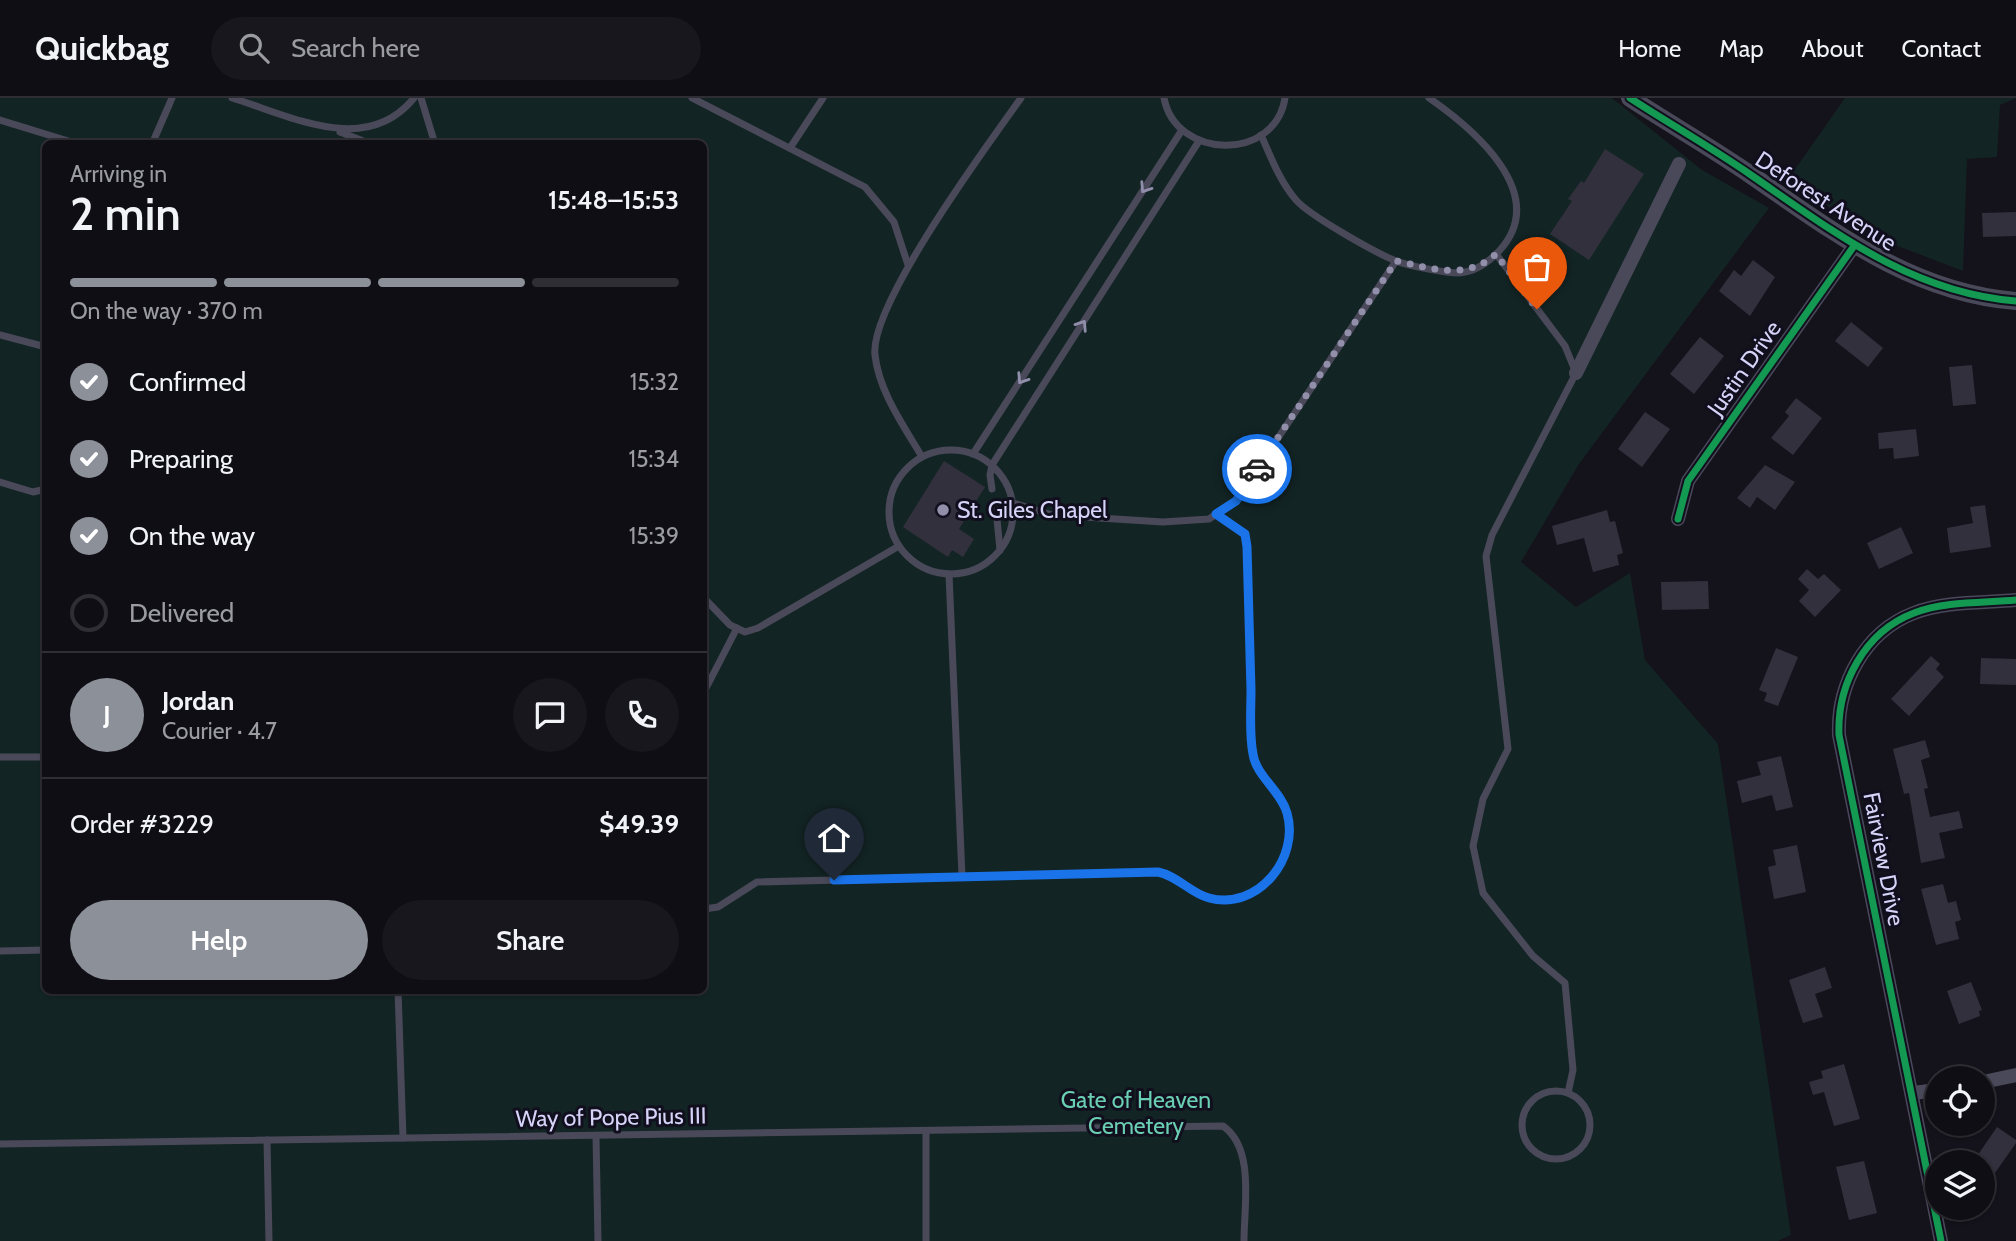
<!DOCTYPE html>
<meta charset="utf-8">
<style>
:root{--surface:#0f0e14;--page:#18171d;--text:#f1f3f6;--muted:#9b9ca0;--line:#2f2e34;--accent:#8c9099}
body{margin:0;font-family:Cabin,sans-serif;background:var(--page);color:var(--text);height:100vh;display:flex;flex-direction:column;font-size:26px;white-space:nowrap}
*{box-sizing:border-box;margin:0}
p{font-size:23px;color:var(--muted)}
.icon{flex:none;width:38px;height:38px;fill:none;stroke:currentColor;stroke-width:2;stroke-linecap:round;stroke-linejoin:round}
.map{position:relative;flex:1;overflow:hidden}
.drawer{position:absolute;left:42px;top:42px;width:665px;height:854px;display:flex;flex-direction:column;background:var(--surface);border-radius:10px;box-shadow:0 2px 5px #0004,0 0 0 2px var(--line)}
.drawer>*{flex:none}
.fabs{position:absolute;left:1925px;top:968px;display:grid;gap:14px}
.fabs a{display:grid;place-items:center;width:70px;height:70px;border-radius:50%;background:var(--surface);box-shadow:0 2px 5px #0004,0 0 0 2px var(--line);font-size:35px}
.pin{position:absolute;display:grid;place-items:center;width:60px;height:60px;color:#fff;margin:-72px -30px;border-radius:50% 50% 50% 0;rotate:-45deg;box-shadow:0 0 7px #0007}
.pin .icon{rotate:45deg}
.courier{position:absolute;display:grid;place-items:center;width:70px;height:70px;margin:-35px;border:5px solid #1a73e8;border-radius:50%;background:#fff;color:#222;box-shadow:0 2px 9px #0007}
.headline em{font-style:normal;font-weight:600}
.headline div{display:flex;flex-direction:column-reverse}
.headline{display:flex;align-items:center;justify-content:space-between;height:119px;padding:0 28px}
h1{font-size:46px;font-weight:600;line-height:52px}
.bar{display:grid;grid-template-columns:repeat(4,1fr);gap:10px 7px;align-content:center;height:84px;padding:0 28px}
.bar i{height:9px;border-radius:5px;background:var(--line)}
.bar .active{background:var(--accent)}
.bar p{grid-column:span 4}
.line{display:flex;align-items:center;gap:18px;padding:0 28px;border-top:2px solid var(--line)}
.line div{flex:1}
.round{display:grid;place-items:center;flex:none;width:74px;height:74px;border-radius:37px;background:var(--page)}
ol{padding:0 28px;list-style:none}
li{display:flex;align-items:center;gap:21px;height:77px}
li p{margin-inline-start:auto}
li .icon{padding:7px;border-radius:50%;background:var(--accent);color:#fff;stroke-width:4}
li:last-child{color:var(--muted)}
li i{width:38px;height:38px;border:4px solid var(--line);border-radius:50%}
.primary-button{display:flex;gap:14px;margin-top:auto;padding:14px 28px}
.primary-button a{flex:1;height:80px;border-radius:42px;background:var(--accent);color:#fff;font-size:28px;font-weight:600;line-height:80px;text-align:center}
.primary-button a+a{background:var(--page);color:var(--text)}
header{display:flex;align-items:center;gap:42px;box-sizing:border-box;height:98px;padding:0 35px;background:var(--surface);border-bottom:2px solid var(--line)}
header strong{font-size:33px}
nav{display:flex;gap:38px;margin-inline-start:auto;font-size:24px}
.search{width:490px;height:63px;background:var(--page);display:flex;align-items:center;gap:18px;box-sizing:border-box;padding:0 24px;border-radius:38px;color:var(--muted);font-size:26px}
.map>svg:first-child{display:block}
.green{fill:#132424;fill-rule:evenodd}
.building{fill:#32303d}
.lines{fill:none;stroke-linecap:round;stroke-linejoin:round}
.service{stroke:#4a495a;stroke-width:7}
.minor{stroke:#4a495a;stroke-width:14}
.tertiary{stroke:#4a495a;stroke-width:18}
.cycleway-casing{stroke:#110f1e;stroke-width:11}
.cycleway{stroke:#139951;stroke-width:7}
.oneway{stroke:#908eaa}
.done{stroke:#928fab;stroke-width:7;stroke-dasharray:0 12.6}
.route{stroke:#1a73e8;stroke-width:9}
.poi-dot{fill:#928fab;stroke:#110f1e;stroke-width:2.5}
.labels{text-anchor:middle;stroke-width:6;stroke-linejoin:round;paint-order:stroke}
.street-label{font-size:23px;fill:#d6d3f9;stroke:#110f1e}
.poi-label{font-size:23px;fill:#d6d3f9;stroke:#110f1e;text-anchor:start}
.park-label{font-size:23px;fill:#69ceb2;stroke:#110f1e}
</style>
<header>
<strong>Quickbag</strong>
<div class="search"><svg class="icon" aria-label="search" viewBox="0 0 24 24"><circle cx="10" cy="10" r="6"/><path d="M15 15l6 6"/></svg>Search here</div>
<nav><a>Home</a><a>Map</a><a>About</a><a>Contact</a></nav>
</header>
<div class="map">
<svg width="2016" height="1143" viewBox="0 0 2016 1143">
<rect width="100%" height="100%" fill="#14121a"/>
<g class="green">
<path d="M0 0H1612L1702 72 1769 110 1579 366 1521 464 1576 509 1630 475 1645 562 1718 646 1791 1137 1778 1143H0ZM46 46H704V892H46Z"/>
<polygon points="1845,0 2016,0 2000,7 1997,59 1967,61 1963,173 1895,147 1843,121 1791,77"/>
</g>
<g class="building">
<polygon points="1605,51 1644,76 1589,162 1550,136 1572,103 1568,101 1581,83 1584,85"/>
<polygon points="2016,114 2016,138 1983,139 1982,115"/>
<polygon points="1753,162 1775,179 1750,218 1719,193 1734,172 1741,178"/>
<polygon points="1851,224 1883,250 1868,269 1835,243"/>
<polygon points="1700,239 1724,258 1694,296 1670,276"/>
<polygon points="1972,267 1976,306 1953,308 1949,269"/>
<polygon points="1796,300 1822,320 1793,357 1771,340 1789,318 1785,314"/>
<polygon points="1645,314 1670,331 1642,369 1618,351"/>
<polygon points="1916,331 1919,358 1894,361 1893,350 1879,351 1878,335"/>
<polygon points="944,363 985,389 959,431 974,441 963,459 952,452 948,459 903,429"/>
<polygon points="1765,367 1795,384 1775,412 1757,399 1750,410 1737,400"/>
<polygon points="1985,407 1991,449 1950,455 1947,430 1973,425 1970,409"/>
<polygon points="1607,412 1610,424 1615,423 1623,455 1617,457 1619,467 1593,474 1584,440 1557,447 1552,428"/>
<polygon points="1901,429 1913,455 1879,471 1867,445"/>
<polygon points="1807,471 1818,481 1824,476 1841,492 1815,519 1799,503 1809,492 1798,481"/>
<polygon points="1708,483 1709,511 1662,512 1661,484"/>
<polygon points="1776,550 1798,559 1778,608 1764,603 1767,595 1759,592"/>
<polygon points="1931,558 1940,566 1936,571 1944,579 1909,618 1891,601"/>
<polygon points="1981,560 2016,561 2016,587 1980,586"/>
<polygon points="1925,642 1930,659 1921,662 1928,690 1924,691 1930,719 1959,713 1963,730 1939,735 1945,760 1921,765 1909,695 1904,696 1893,651"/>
<polygon points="1781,658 1793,709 1776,713 1772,697 1742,705 1737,683 1761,677 1757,664"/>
<polygon points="1797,747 1806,794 1774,801 1768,769 1776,767 1773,752"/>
<polygon points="1943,786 1948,805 1956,803 1961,822 1955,824 1959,841 1936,847 1921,791"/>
<polygon points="1825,869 1832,890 1815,896 1823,919 1803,925 1789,882"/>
<polygon points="1971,884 1982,912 1979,913 1980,918 1959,926 1947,893"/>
<polygon points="1844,966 1860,1021 1834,1028 1824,994 1813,997 1809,984 1823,980 1821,973"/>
<polygon points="1997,1029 2016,1042 2016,1045 1983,1092 1983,1064 1973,1064"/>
<polygon points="1864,1063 1877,1115 1849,1122 1836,1069"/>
</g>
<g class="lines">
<g class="service">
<path d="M232 0C291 18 366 59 414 0"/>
<polyline points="421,0 435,46"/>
<polyline points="692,0 865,89 894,124 908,167"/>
<path d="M1164 0C1176 62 1275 64 1285 0"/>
<polyline points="0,22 78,46"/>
<polyline points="340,34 371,46"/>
<path d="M1261 37C1271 59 1280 84 1296 102 1310 118 1376 155 1396 163 1409 168 1445 175 1459 175 1475 174 1489 164 1500 152 1551 95 1472 30 1429 0"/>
<polyline points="152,46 172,0"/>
<polyline points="790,50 823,0"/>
<polyline points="1496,156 1565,248 1576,275 1492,437 1486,458 1508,651 1483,701 1473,748 1483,795 1533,858 1565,885 1573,972 1568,995"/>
<polyline points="0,237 46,249"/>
<circle cx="951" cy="414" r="62"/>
<polyline points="973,356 1182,32"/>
<path d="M922 359C904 328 879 294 875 257 869 207 989 45 1021 0"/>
<polyline points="0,384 33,394 46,391"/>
<polyline points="992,391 990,377 992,367 1199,43"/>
<polyline points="1013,405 1052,417 1163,424 1209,421 1236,403 1396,163"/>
<polyline points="996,411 1000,452"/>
<polyline points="949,476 962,778"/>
<polyline points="704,500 730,527 745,534 758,530 899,448"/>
<polyline points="704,594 737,530"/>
<polyline points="0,659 46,659"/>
<path d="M704 811 718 809 757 784 1158 774C1178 778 1190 794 1209 800 1258 813 1300 760 1287 715 1280 693 1256 678 1253 656 1250 635 1251 613 1251 592 1250 544 1248 496 1247 449L1245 436 1216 416"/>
<polyline points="0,853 46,852"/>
<polyline points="398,892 403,1040"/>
<circle cx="1556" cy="1027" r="34"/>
<polyline points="926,1034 926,1143"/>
<polyline points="596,1038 598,1143"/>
<polyline points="267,1042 269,1143"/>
<path d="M0 1046 1223 1028C1255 1050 1244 1108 1244 1143"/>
</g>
<g class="minor">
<polyline points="1576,275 1679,66"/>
<polyline points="1678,421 1688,383 1854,148"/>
<polyline points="1983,984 2016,977"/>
<polyline points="1913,995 1937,992"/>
<path d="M1941 1143 1839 637C1837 587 1864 534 1914 515 1945 503 1983 505 2016 502"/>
</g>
<path class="tertiary" d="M1630 0C1670 26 1712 50 1751 77 1834 134 1912 195 2016 203"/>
<g class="cycleway-casing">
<g id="cycleway">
<path d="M1630 0C1670 26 1712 50 1751 77 1834 134 1912 195 2016 203"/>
<polyline points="1678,421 1688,383 1854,148"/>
<path d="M1941 1143 1839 637C1837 587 1864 534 1914 515 1945 503 1983 505 2016 502"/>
</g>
</g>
<use href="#cycleway" class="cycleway"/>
</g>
<defs><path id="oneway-chevron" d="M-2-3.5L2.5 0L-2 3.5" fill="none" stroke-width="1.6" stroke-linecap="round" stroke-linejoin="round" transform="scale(1.75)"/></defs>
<g class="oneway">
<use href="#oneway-chevron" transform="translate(1145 90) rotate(123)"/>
<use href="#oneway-chevron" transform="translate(1082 227) rotate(-57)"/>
<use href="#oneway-chevron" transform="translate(1022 281) rotate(123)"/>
</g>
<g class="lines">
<path class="done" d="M1257 371 1396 163C1432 170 1466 183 1496 156L1537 211"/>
<path class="route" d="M834 782 1158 774C1178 778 1190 795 1209 800 1258 813 1300 760 1287 715 1281 693 1256 678 1253 656 1249 636 1251 613 1251 592 1250 544 1248 497 1247 449L1245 436 1216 416 1236 403 1257 371"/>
</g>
<circle class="poi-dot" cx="943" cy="412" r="7"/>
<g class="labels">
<g class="street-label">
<text transform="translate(1826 103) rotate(33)" y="8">Deforest Avenue</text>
<text transform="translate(1744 270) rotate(-55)" y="8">Justin Drive</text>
<text transform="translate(1884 761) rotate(79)" y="8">Fairview Drive</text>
<text transform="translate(611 1019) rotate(-1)" y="8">Way of Pope Pius III</text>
</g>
<g class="poi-label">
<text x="957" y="420">St. Giles Chapel</text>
</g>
<g class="park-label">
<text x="1136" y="1010">Gate of Heaven<tspan x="1136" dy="26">Cemetery</tspan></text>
</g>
</g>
</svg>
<div class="fabs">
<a><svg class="icon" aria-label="locate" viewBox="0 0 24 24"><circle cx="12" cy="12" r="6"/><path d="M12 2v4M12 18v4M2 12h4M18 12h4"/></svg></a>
<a><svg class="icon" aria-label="layers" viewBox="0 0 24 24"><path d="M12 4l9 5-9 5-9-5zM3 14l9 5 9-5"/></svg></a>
</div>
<div class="pin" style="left:1537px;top:211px;background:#ea580c"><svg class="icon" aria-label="bag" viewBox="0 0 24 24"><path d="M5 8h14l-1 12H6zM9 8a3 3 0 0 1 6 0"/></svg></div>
<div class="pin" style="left:834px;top:782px;background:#1f2937"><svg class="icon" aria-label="home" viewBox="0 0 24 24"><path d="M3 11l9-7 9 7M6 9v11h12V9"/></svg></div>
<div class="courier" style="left:1257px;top:371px"><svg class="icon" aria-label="car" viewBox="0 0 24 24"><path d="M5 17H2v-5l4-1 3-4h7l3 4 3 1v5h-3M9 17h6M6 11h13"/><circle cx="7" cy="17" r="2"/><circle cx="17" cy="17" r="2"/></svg></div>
<section class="drawer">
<div class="headline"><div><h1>2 min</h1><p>Arriving in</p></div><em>15:48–15:53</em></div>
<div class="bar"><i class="active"></i><i class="active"></i><i class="active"></i><i></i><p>On the way · 370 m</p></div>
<ol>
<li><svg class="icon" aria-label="check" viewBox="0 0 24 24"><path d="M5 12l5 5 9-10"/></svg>Confirmed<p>15:32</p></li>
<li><svg class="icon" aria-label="check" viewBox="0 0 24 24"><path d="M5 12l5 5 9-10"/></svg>Preparing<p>15:34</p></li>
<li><svg class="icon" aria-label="check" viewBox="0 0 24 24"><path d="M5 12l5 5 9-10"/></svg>On the way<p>15:39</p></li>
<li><i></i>Delivered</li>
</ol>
<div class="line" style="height:126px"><b class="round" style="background:var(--accent);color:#fff">J</b><div><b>Jordan</b><p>Courier · 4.7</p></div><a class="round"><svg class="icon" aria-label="chat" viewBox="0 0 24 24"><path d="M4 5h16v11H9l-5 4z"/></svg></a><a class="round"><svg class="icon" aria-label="phone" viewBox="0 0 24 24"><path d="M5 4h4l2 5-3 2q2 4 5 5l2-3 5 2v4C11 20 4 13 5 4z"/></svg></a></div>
<div class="line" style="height:91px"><div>Order #3229</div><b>$49.39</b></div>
<div class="primary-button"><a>Help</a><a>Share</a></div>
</section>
</div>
